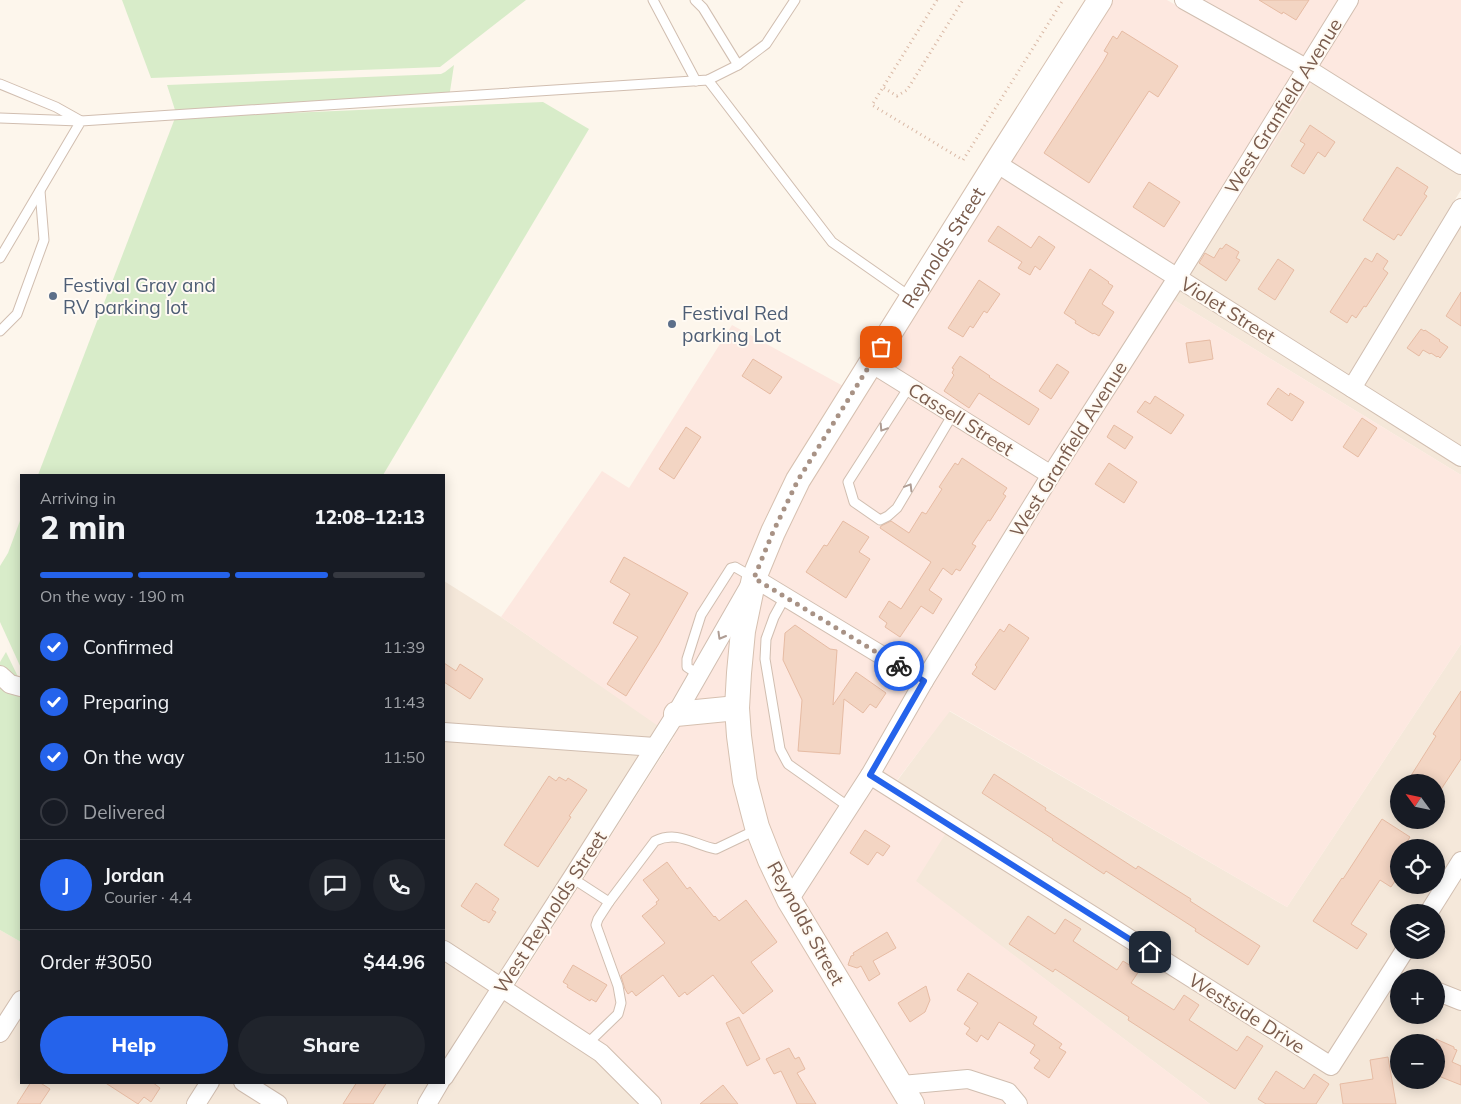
<!DOCTYPE html>
<meta charset="utf-8">
<style>
:root{--surface:#171b24;--page:#20242c;--text:#f1f3f6;--muted:#9ea1a6;--line:#363941;--accent:#2563eb}
body{margin:0;font-family:Mulish,sans-serif;background:var(--page);color:var(--text);height:100vh;display:flex;flex-direction:column;font-size:19px;white-space:nowrap}
*{box-sizing:border-box;margin:0}
p{font-size:16px;color:var(--muted)}
.icon{flex:none;width:28px;height:28px;fill:none;stroke:currentColor;stroke-width:2;stroke-linecap:round;stroke-linejoin:round}
.map{position:relative;flex:1;overflow:hidden}
.panel{position:absolute;left:20px;top:474px;width:425px;height:610px;display:flex;flex-direction:column;background:var(--surface);border-radius:0px;box-shadow:0 2px 12px #0003}
.panel>*{flex:none}
.needle{width:32px;rotate:303deg}
.controls{position:absolute;left:1390px;top:774px;display:grid;gap:10px}
.controls a{display:grid;place-items:center;width:55px;height:55px;border-radius:50%;background:var(--surface);box-shadow:0 2px 12px #0003;font-size:25px}
.pin{position:absolute;display:grid;place-items:center;width:42px;height:42px;color:#fff;margin:-21px;border-radius:10px;box-shadow:0 2px 8px #0006}
.courier{position:absolute;display:grid;place-items:center;width:50px;height:50px;margin:-25px;border:4px solid #2563eb;border-radius:50%;background:#fff;color:#222;box-shadow:0 1px 6px #0007}
.head em{font-style:normal;font-weight:800}
.head div{display:flex;flex-direction:column-reverse}
.head{display:flex;align-items:center;justify-content:space-between;height:85px;padding:0 20px}
h1{font-size:32px;font-weight:800;line-height:38px}
.bar{display:grid;grid-template-columns:repeat(4,1fr);gap:8px 5px;align-content:center;height:60px;padding:0 20px}
.bar i{height:6px;border-radius:4px;background:var(--line)}
.bar .current{background:var(--accent)}
.bar p{grid-column:span 4}
.line{display:flex;align-items:center;gap:12px;padding:0 20px;border-top:1px solid var(--line)}
.line div{flex:1}
.round{display:grid;place-items:center;flex:none;width:52px;height:52px;border-radius:26px;background:var(--page)}
ol{padding:0 20px;list-style:none}
li{display:flex;align-items:center;gap:15px;height:55px}
li p{margin-inline-start:auto}
li .icon{padding:5px;border-radius:50%;background:var(--accent);color:#fff;stroke-width:4}
li:last-child{color:var(--muted)}
li i{width:28px;height:28px;border:2px solid var(--line);border-radius:50%}
.button{display:flex;gap:10px;margin-top:auto;padding:10px 20px}
.button a{flex:1;height:58px;border-radius:30px;background:var(--accent);color:#fff;font-size:20px;font-weight:800;line-height:58px;text-align:center}
.button a+a{background:var(--page);color:var(--text)}
.map>svg:first-child{display:block}
.residential{fill:#f5e8da;fill-rule:evenodd}
.commercial{fill:#fde8e0}
.green{fill:#d8ecc9}
.building{fill:#f3d5c3;stroke:#e6bba3}
.lines{fill:none;stroke-linecap:round;stroke-linejoin:round}
.lane-casing{stroke:#d1beb0;stroke-width:11}
.street-casing{stroke:#d1beb0;stroke-width:20}
.secondary-casing{stroke:#d6c0b0;stroke-width:26}
.path{stroke:#d9b8a5;stroke-width:3;stroke-dasharray:1 4;stroke-linecap:butt}
.lane{stroke:#fff;stroke-width:9}
.street{stroke:#fff;stroke-width:18}
.secondary{stroke:#fff;stroke-width:24}
.oneway{stroke:#af9d94}
.done{stroke:#a89285;stroke-width:5;stroke-dasharray:0 9}
.route{stroke:#2563eb;stroke-width:6}
.service-dot{fill:#5c6f8a;stroke:#fffaf3;stroke-width:2}
.labels{text-anchor:middle;stroke-width:4;stroke-linejoin:round;paint-order:stroke}
.street-label{font-size:19px;fill:#7a5c4d;stroke:#fffaf3}
.service-label{font-size:19px;fill:#4e5e75;stroke:#fffaf3;text-anchor:start}
</style>
<div class="map">
<svg width="1461" height="1104" viewBox="0 0 1461 1104">
<rect width="100%" height="100%" fill="#fdf6ec"/>
<g class="residential">
<polygon points="1312,82 1461,174 1461,190 1348,376 1189,276"/>
<polygon points="1461,226 1461,447 1364,386"/>
<polygon points="1180,290 1461,467 1461,475 1174,300"/>
<polygon points="444,581 501,617 674,736 514,987 635,1074 659,1104 0,1104 0,930 21,942 21,1082 444,1082"/>
<path d="M1461 644V1104H1210L915 881 891 789 949 711 1287 907ZM1399 782H1436V820H1399ZM1399 848H1436V885H1399ZM1399 912H1436V950H1399ZM1399 978H1436V1015H1399ZM1399 1042H1436V1080H1399Z"/>
</g>
<g class="commercial">
<polygon points="1111,0 1167,0 1319,86 1312,83 1189,276 1009,161"/>
<polygon points="1201,0 1461,0 1461,155"/>
<polygon points="999,175 1180,290 1174,300 1461,475 1461,644 1287,907 950,711 891,788 954,820 916,881 1210,1104 922,1104 797,897 778,857 754,780 748,715 748,674 763,582 807,485"/>
<polygon points="732,325 845,387 790,476 728,700 665,707 670,723 728,717 737,782 902,1104 659,1104 635,1074 514,988 674,737 501,617 602,471 629,488"/>
</g>
<g class="green">
<polygon points="122,0 526,0 440,67 151,78"/>
<polygon points="454,65 449,98 175,110 167,85 441,74 445,72"/>
<polygon points="543,102 589,129 383,475 38,475 175,118"/>
<polygon points="21,518 21,668 0,622 0,566 8,553"/>
<polygon points="6,652 21,683 21,942 0,930 0,662"/>
</g>
<g class="building">
<polygon points="1259,0 1309,0 1296,20 1283,12 1282,14"/>
<polygon points="1122,31 1178,66 1158,97 1149,91 1089,183 1044,153 1103,62 1108,53 1104,51 1113,36 1117,39"/>
<polygon points="1310,125 1335,142 1325,157 1318,152 1304,174 1291,166 1305,144 1300,141"/>
<polygon points="1397,167 1428,187 1424,194 1427,196 1419,208 1401,236 1398,234 1394,240 1363,220"/>
<polygon points="1149,182 1180,202 1164,227 1133,207"/>
<polygon points="998,226 1031,248 1039,236 1055,247 1040,270 1035,266 1030,275 1018,268 1022,262 988,241"/>
<polygon points="1226,244 1239,252 1236,258 1240,260 1226,281 1199,263 1205,253 1214,258 1220,248 1222,249"/>
<polygon points="1377,253 1388,261 1383,269 1388,273 1366,307 1364,306 1356,318 1352,315 1347,323 1330,312 1365,258 1372,262"/>
<polygon points="1278,259 1294,270 1275,300 1258,289"/>
<polygon points="1090,269 1109,282 1108,283 1113,286 1102,304 1114,312 1099,336 1094,333 1093,334 1075,323 1076,321 1064,313"/>
<polygon points="979,280 1000,294 987,313 984,311 973,328 970,326 963,337 948,328"/>
<polygon points="1461,292 1461,326 1446,316"/>
<polygon points="1421,329 1424,331 1425,330 1440,340 1439,341 1448,347 1440,358 1438,356 1437,357 1431,353 1430,354 1423,350 1419,356 1407,348"/>
<polygon points="1210,340 1213,359 1189,363 1186,343"/>
<polygon points="960,356 990,376 989,377 1039,409 1029,425 979,393 969,408 944,391 954,375 952,373 954,369 952,368"/>
<polygon points="753,359 782,377 770,394 742,376"/>
<polygon points="1057,364 1069,372 1051,399 1039,391"/>
<polygon points="1278,388 1289,396 1290,393 1304,402 1292,421 1267,404"/>
<polygon points="1155,396 1184,415 1171,434 1137,412 1145,401 1150,404"/>
<polygon points="1362,418 1377,428 1358,457 1343,447"/>
<polygon points="1114,425 1133,437 1125,449 1107,437"/>
<polygon points="686,427 701,437 674,479 659,469"/>
<polygon points="962,458 1007,488 1003,494 1006,496 990,521 988,520 972,544 976,546 960,571 956,569 952,575 943,568 929,590 942,599 933,614 921,606 900,637 885,627 887,623 879,617 889,601 901,609 931,562 880,528 881,526 891,521 909,533 922,512 926,514 942,489 939,487 955,463 958,465"/>
<polygon points="1109,463 1137,482 1124,503 1095,484"/>
<polygon points="843,521 869,537 859,552 870,559 846,598 806,572 824,545 827,546"/>
<polygon points="624,557 688,593 658,645 626,696 607,684 638,637 613,623 630,594 610,582"/>
<polygon points="1009,624 1029,638 995,690 972,674 977,667 975,665 1000,629 1004,632"/>
<polygon points="795,625 830,649 837,650 833,705 856,672 886,693 876,708 870,704 863,713 844,699 840,754 798,751 802,700 783,660 785,633"/>
<polygon points="444,663 456,671 460,664 483,679 470,699 444,682"/>
<polygon points="1461,691 1461,759 1436,797 1436,782 1407,782 1436,736 1433,734"/>
<polygon points="994,774 1046,808 1045,810 1136,869 1138,866 1191,899 1190,901 1260,946 1248,965 1195,931 1196,929 1106,871 1104,874 1052,840 1053,839 982,793"/>
<polygon points="549,776 556,781 559,777 566,781 568,778 587,790 569,816 571,817 538,867 504,845"/>
<polygon points="1382,819 1410,837 1403,848 1399,848 1399,875 1391,887 1380,880 1351,924 1367,934 1357,949 1313,921 1342,878 1343,879"/>
<polygon points="865,830 890,846 883,856 877,852 868,865 850,853"/>
<polygon points="667,862 687,889 690,887 714,917 715,916 719,921 746,900 777,942 751,962 773,991 743,1014 713,975 687,995 685,992 679,997 663,975 636,996 632,991 628,994 625,989 621,976 665,943 642,916 657,904 656,902 659,900 643,880"/>
<polygon points="476,883 499,899 492,910 496,912 489,923 485,920 484,921 461,906"/>
<polygon points="1028,916 1055,934 1065,919 1081,929 1073,941 1117,970 1123,961 1139,971 1131,983 1174,1010 1184,995 1199,1005 1189,1020 1237,1051 1247,1036 1263,1046 1235,1089 1128,1020 1129,1017 1055,969 1053,972 1009,944"/>
<polygon points="887,932 896,948 873,961 880,974 869,981 861,966 857,968 848,965 851,956 854,955 853,953"/>
<polygon points="573,965 607,985 596,1002 591,999 590,1001 567,987 568,985 563,982"/>
<polygon points="968,973 1037,1017 1033,1024 1062,1044 1059,1048 1066,1052 1049,1078 1034,1068 1040,1060 1030,1053 1035,1045 999,1022 988,1040 981,1035 977,1042 966,1034 970,1028 964,1024 978,1003 957,990"/>
<polygon points="926,986 930,1000 925,1012 910,1022 898,1003"/>
<polygon points="739,1017 760,1059 747,1066 726,1023"/>
<polygon points="1436,1039 1454,1047 1454,1049 1457,1050 1452,1062 1461,1066 1461,1085 1436,1075"/>
<polygon points="789,1048 795,1059 799,1057 805,1069 797,1073 816,1104 797,1104 781,1071 774,1074 766,1059"/>
<polygon points="1388,1057 1396,1104 1343,1104 1340,1084 1373,1079 1370,1060"/>
<polygon points="1276,1071 1304,1089 1314,1074 1329,1084 1316,1104 1266,1104 1258,1099"/>
<polygon points="31,1082 39,1082 50,1089 40,1104 17,1104"/>
<polygon points="104,1082 152,1082 160,1088 151,1102 144,1097 138,1104"/>
<polygon points="357,1082 387,1082 373,1104 343,1104"/>
<polygon points="723,1085 738,1104 700,1104"/>
</g>
<g class="lines">
<g class="lane-casing">
<g id="lane">
<polyline points="653,0 696,81"/>
<polyline points="695,0 703,8 738,65"/>
<polyline points="708,80 832,242 912,298"/>
<polyline points="0,84 56,107 81,121"/>
<polyline points="0,118 79,121"/>
<polyline points="0,258 81,121 708,80 738,65 766,44 795,0"/>
<polyline points="0,331 17,314 44,240 40,191"/>
<polyline points="909,387 848,482 854,502 880,520 888,516 897,508 953,414"/>
<polyline points="785,597 774,617 766,639 765,659 780,749 788,764 849,807"/>
<polyline points="699,675 687,667 687,659 701,615 731,568 735,567 754,578"/>
<path d="M572 878 609 902 655 841C678 830 694 845 716 849L758 829"/>
<polyline points="587,1044 618,1014 621,1003 618,986 596,925 598,919 609,902"/>
</g>
</g>
<g class="street-casing">
<g id="street">
<polyline points="1184,0 1306,68 1461,165"/>
<polyline points="996,163 1461,457"/>
<polyline points="871,363 1051,475"/>
<polyline points="1352,388 1461,208"/>
<polyline points="0,675 10,684 21,687"/>
<polyline points="444,732 655,747"/>
<polyline points="870,775 1331,1066 1405,950"/>
<polyline points="789,900 870,775 924,681 1051,475 1177,278 1349,0"/>
<polyline points="1429,912 1461,861"/>
<polyline points="444,950 601,1053 652,1104"/>
<polyline points="1436,991 1461,1001"/>
<polyline points="0,1033 21,1000"/>
<polyline points="444,1077 572,878 676,714 754,578 924,681"/>
<polyline points="243,1082 278,1104"/>
<polyline points="902,1085 968,1079 1008,1092 1018,1104"/>
<polyline points="196,1104 210,1082"/>
<polyline points="427,1104 440,1082"/>
</g>
</g>
<g class="secondary-casing">
<g id="secondary">
<polyline points="676,714 737,708"/>
<path id="s1" d="M912 1104 789 900 770 860 757 827 745 781 739 736 737 708 739 673 743 631 754 578 773 532 798 480 996 163 1100 0"/>
</g>
</g>
<g class="path">
<polyline points="937,0 872,105 963,160 1063,0"/>
<polyline points="884,88 897,96 907,90 963,0"/>
</g>
<use href="#lane" class="lane"/>
<use href="#street" class="street"/>
<use href="#secondary" class="secondary"/>
</g>
<defs><path id="oneway-chevron" d="M-2-3.5L2.5 0L-2 3.5" fill="none" stroke-width="1.6" stroke-linecap="round" stroke-linejoin="round" transform="scale(1.25)"/></defs>
<g class="oneway">
<use href="#oneway-chevron" transform="translate(883 428) rotate(123)"/>
<use href="#oneway-chevron" transform="translate(909 487) rotate(-59)"/>
<use href="#oneway-chevron" transform="translate(721 636) rotate(120)"/>
</g>
<g class="lines">
<polyline class="done" points="881,347 798,480 773,532 754,578 899,666"/>
<polyline class="route" points="899,666 924,681 870,775 1150,952"/>
</g>
<g class="service-dot">
<circle cx="53" cy="296" r="5"/>
<circle cx="672" cy="324" r="5"/>
</g>
<g class="labels">
<g class="street-label">
<text transform="translate(1283 106) rotate(-58)" y="7">West Granfield Avenue</text>
<text dy="7" stroke="none"><textPath href="#s1" startOffset="952">Reynolds Street</textPath></text>
<text transform="translate(1228 310) rotate(32)" y="7">Violet Street</text>
<text transform="translate(961 419) rotate(32)" y="7">Cassell Street</text>
<text transform="translate(1068 449) rotate(-58)" y="7">West Granfield Avenue</text>
<text transform="translate(550 912) rotate(-57)" y="7">West Reynolds Street</text>
<text transform="translate(806 923) rotate(61)" y="7">Reynolds Street</text>
<text transform="translate(1247 1013) rotate(32)" y="7">Westside Drive</text>
</g>
<g class="service-label">
<text x="63" y="292">Festival Gray and<tspan x="63" dy="22">RV parking lot</tspan></text>
<text x="682" y="320">Festival Red<tspan x="682" dy="22">parking Lot</tspan></text>
</g>
</g>
</svg>
<div class="controls">
<a><svg class="needle" viewBox="-14 -14 28 28"><path d="M0-13l5 13h-10z" fill="#e53935"/><path d="M0 13l5-13h-10z" fill="#9ea1a6"/></svg></a>
<a><svg class="icon" aria-label="locate" viewBox="0 0 24 24"><circle cx="12" cy="12" r="6"/><path d="M12 2v4M12 18v4M2 12h4M18 12h4"/></svg></a>
<a><svg class="icon" aria-label="layers" viewBox="0 0 24 24"><path d="M12 4l9 5-9 5-9-5zM3 14l9 5 9-5"/></svg></a>
<a>+</a>
<a>−</a>
</div>
<div class="pin" style="left:881px;top:347px;background:#ea580c"><svg class="icon" aria-label="bag" viewBox="0 0 24 24"><path d="M5 8h14l-1 12H6zM9 8a3 3 0 0 1 6 0"/></svg></div>
<div class="pin" style="left:1150px;top:952px;background:#1f2937"><svg class="icon" aria-label="home" viewBox="0 0 24 24"><path d="M3 11l9-7 9 7M6 9v11h12V9"/></svg></div>
<div class="courier" style="left:899px;top:666px"><svg class="icon" aria-label="bike" viewBox="0 0 24 24"><circle cx="6" cy="16" r="4"/><circle cx="18" cy="16" r="4"/><path d="M6 16l4-8h5l3 8M10 8l3 8H6M13 5h3"/></svg></div>
<section class="panel">
<div class="head"><div><h1>2 min</h1><p>Arriving in</p></div><em>12:08–12:13</em></div>
<div class="bar"><i class="current"></i><i class="current"></i><i class="current"></i><i></i><p>On the way · 190 m</p></div>
<ol>
<li><svg class="icon" aria-label="check" viewBox="0 0 24 24"><path d="M5 12l5 5 9-10"/></svg>Confirmed<p>11:39</p></li>
<li><svg class="icon" aria-label="check" viewBox="0 0 24 24"><path d="M5 12l5 5 9-10"/></svg>Preparing<p>11:43</p></li>
<li><svg class="icon" aria-label="check" viewBox="0 0 24 24"><path d="M5 12l5 5 9-10"/></svg>On the way<p>11:50</p></li>
<li><i></i>Delivered</li>
</ol>
<div class="line" style="height:90px"><b class="round" style="background:var(--accent);color:#fff">J</b><div><b>Jordan</b><p>Courier · 4.4</p></div><a class="round"><svg class="icon" aria-label="chat" viewBox="0 0 24 24"><path d="M4 5h16v11H9l-5 4z"/></svg></a><a class="round"><svg class="icon" aria-label="phone" viewBox="0 0 24 24"><path d="M5 4h4l2 5-3 2q2 4 5 5l2-3 5 2v4C11 20 4 13 5 4z"/></svg></a></div>
<div class="line" style="height:65px"><div>Order #3050</div><b>$44.96</b></div>
<div class="button"><a>Help</a><a>Share</a></div>
</section>
</div>
